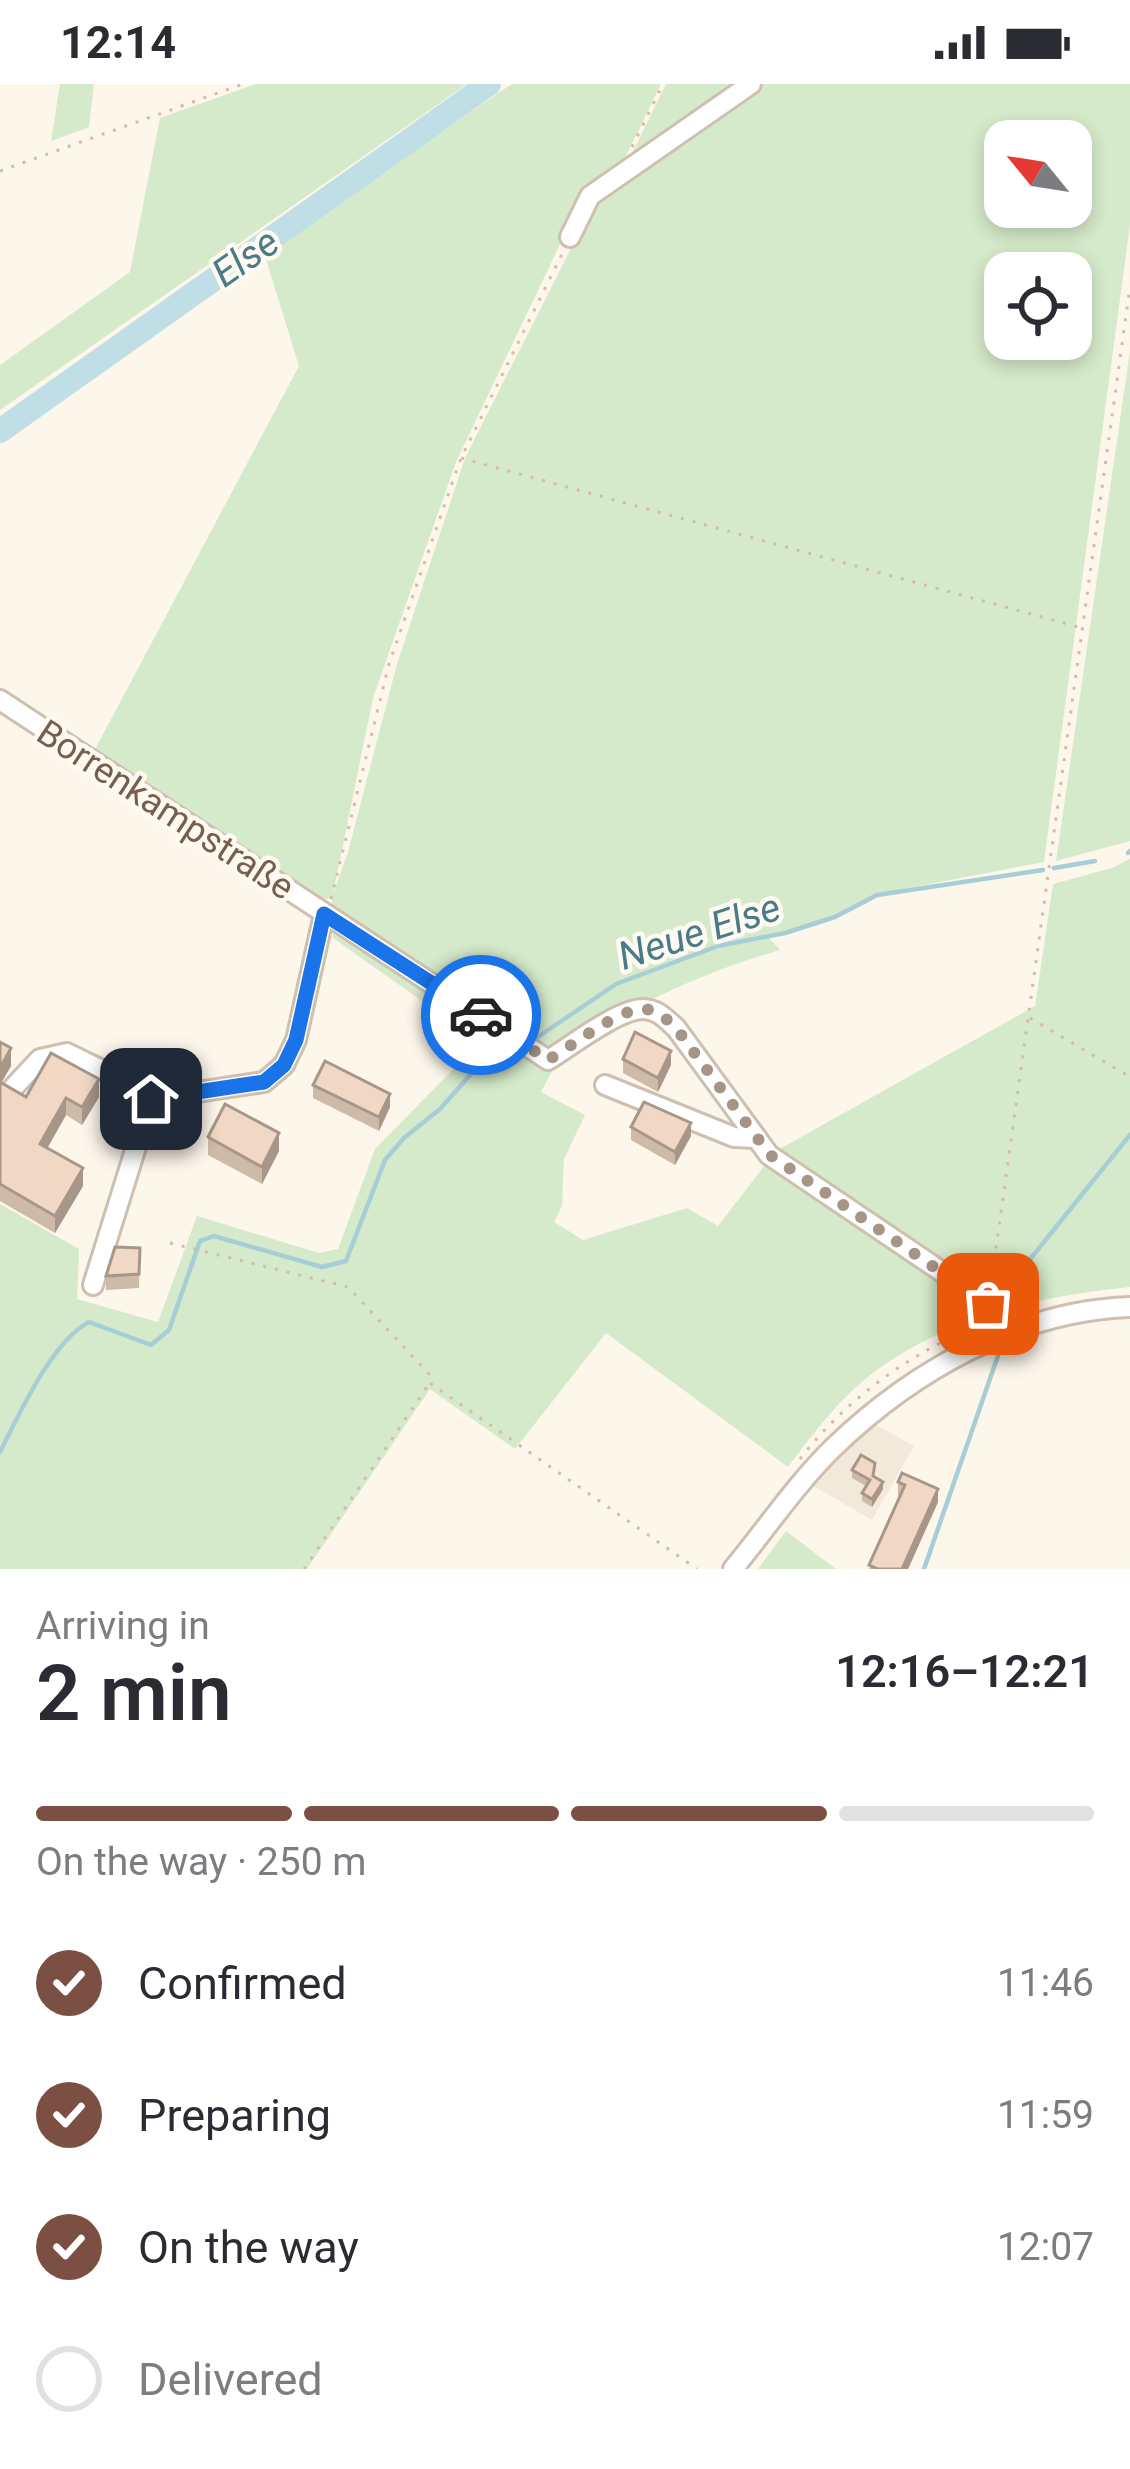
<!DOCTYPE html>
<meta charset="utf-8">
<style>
:root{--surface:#fff;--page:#f7f7f7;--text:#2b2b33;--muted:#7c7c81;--line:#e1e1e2;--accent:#7c4f43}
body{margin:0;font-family:Roboto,sans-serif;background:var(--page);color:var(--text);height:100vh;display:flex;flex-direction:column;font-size:45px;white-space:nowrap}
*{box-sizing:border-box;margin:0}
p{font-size:39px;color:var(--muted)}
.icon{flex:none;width:66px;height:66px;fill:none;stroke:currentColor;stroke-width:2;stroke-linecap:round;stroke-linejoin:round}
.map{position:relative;height:1485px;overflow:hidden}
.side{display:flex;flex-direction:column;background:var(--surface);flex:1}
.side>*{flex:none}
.needle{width:78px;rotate:300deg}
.controls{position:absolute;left:984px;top:36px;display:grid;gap:24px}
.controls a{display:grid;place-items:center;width:108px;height:108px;border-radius:24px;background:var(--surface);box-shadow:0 6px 18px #0003;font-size:60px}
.pin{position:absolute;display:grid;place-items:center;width:102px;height:102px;color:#fff;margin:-51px;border-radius:24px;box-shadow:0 6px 18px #0006}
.courier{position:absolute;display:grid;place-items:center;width:120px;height:120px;margin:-60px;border:9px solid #1a73e8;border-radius:50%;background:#fff;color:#222;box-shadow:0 3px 15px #0007}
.summary em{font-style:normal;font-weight:600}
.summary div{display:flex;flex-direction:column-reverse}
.summary{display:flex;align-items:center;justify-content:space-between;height:204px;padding:0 36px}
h1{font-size:78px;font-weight:600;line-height:90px}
.bar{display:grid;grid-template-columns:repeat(4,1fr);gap:18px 12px;align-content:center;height:144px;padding:0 36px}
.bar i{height:15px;border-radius:9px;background:var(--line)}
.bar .on{background:var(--accent)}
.bar p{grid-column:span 4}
ol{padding:0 36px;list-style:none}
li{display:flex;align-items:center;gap:36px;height:132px}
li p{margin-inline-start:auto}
li .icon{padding:12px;border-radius:50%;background:var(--accent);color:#fff;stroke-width:4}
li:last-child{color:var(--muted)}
li i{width:66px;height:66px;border:6px solid var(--line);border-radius:50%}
.status{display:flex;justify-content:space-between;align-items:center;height:84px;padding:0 60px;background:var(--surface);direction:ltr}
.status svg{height:33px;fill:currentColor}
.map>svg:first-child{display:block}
.residential{fill:#f3e9da}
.green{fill:#d5eaca;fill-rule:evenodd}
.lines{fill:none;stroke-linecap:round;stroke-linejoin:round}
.stream{stroke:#a7cdd7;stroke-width:4.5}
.river{stroke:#c0dee5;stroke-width:24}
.minor-casing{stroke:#cebfb1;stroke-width:24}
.path{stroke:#d6bba6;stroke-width:3;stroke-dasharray:3 9;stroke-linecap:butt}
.minor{stroke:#fff;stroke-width:18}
.wall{fill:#cebaa9}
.shaded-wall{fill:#a89789}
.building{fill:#f0d8c4;stroke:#a89789;stroke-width:3}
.done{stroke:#a69486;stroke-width:12;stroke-dasharray:0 21.6}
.route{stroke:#1a73e8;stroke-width:15}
.labels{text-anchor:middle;stroke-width:9;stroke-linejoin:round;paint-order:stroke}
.street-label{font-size:36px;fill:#775f4f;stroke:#fefaf2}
.water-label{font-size:39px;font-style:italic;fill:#497b89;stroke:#fefaf2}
</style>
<div class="status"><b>12:14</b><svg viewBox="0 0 49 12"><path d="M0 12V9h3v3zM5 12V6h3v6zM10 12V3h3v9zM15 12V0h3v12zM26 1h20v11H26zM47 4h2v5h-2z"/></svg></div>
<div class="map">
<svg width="1130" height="1485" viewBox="0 0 1130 1485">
<rect width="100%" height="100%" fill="#fcf6eb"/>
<polygon class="residential" points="869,1337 914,1362 872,1436 810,1400"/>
<g class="green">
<polygon points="60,0 94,0 89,43 51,57"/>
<polygon points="256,0 467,0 0,326 0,281 130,188 160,34"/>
<path d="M512 0H661L624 76 584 110 456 378 373 614 333 810 348 768 397 580 465 374 595 117 618 98 666 0H1130V141L1044 778 877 810 836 832 768 853 780 866C690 892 623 928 543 975L552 987 541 1008 585 1031 564 1075 562 1122 554 1138 583 1156 687 1124 718 1142 776 1067 1035 922 1053 800 1112 784 1130 775V1203C1046 1211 954 1232 884 1281 845 1307 816 1346 788 1383L606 1249 515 1365 430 1305 307 1485H0V1120L79 1165 77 1215 158 1238 197 1132 319 1169 338 1165 375 1065 480 958 333 854 332 815 313 814 93 669 299 282 264 169ZM1005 57H1071V123H1005ZM1005 189H1071V255H1005Z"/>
<polygon points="1130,267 1130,757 1056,777"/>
<polygon points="786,1447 836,1485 758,1485"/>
</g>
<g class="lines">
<g class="stream">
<polyline points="1128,769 1130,767"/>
<polyline points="1054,784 1095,777"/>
<polyline points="529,959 616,900 718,862 785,849 835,833 877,811 1043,786"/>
<polyline points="1013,1222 1027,1179 1130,1051"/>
<path d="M0 1368C19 1331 52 1257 89 1238L151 1261 169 1246 200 1157 214 1152 322 1183 346 1177 385 1076 404 1054 440 1025 494 964 519 965"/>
<polyline points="924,1485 1001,1263"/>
</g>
<polyline class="river" points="0,347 489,0"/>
<g class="minor-casing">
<g id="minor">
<polyline points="570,153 590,112 751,0"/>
<path d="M0 616 548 976C570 963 618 925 643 925 657 925 666 935 676 944L769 1071 988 1219 1009 1248"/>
<polyline points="605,1001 734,1053 757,1054"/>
<polyline points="13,1004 40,975 67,969 155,1012"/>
<polyline points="93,1201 151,1015 264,998 284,981 296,956 324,830"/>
<path d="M733 1485C766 1445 797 1399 834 1363 913 1287 1018 1227 1130 1223"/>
</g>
</g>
<g class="path">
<polyline points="632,63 663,0"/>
<polyline points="0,87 243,0"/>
<polyline points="461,374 1082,544"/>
<polyline points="331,815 389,580 461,374 564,166"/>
<polyline points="1030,934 1130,993"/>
<polyline points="170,1159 348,1203 430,1291 430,1299 697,1485"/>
<polyline points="991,1200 1130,203"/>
<path d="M800 1375C846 1315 911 1268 982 1240"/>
<polyline points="304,1485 429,1300"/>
</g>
<use href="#minor" class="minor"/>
</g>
<g class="wall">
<polygon points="0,958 11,982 1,999 26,1013 99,1013 82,1041 66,1031 47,1064 83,1102 55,1149 0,1117"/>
<polygon points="623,975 671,981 658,1008 623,989"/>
<polygon points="313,1001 390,1023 379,1047 313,1014"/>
<polygon points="631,1043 691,1052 675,1081 631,1056"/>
<polygon points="208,1053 279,1067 262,1100 208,1071"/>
<polygon points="140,1164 139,1204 106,1206 106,1192"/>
<polygon points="852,1386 874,1392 883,1405 872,1423 862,1417 862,1409 866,1402 852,1394"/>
<polygon points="898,1398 938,1418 908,1485 869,1485 900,1413 898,1411"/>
</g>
<g class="shaded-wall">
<polygon points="11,964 11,982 0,1001 0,984"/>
<polygon points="671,967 671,981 658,1008 658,994"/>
<polygon points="99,995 99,1013 82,1041 82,1023"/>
<polygon points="390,1010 390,1023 379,1047 379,1033"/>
<polygon points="66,1014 66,1031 40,1077 40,1060"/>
<polygon points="691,1039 691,1052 675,1081 675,1068"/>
<polygon points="279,1049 279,1067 262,1100 262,1083"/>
<polygon points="83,1084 83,1102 55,1149 55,1132"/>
<polygon points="883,1398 883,1405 872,1423 872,1415"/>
<polygon points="938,1405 938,1418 908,1485 902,1485"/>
</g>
<g class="building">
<polygon points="635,948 671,967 658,994 623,975"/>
<polygon points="0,958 11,964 0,984"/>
<polygon points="51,969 99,995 82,1023 66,1014 40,1060 83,1084 55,1132 0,1100 0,998 26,1013"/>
<polygon points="325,977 390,1010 379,1033 313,1001"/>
<polygon points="644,1018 691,1039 675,1068 631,1043"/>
<polygon points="225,1020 279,1049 262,1083 208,1053"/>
<polygon points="115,1163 140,1164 139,1190 106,1192"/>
<polygon points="861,1371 875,1379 873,1392 883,1398 872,1415 862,1409 870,1396 852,1386"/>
<polygon points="902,1389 938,1405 902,1485 878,1485 869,1481 905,1401 898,1398"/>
</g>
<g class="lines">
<path class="done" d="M481 931 548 976C570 963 619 925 643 925 657 925 666 935 676 944L770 1071 988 1220"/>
<polyline class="route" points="151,1015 264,998 284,981 296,956 324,830 481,931"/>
</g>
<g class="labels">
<g class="street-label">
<text transform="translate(166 725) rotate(33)" y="13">Borrenkampstraße</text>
</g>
<g class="water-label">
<text transform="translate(245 173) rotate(-35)" y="14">Else</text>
<text transform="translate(699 847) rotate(-18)" y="14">Neue Else</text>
</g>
</g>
</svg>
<div class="controls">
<a><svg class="needle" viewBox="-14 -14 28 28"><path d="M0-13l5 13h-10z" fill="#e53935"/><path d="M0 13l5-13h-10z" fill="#7c7c81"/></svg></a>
<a><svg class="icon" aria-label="locate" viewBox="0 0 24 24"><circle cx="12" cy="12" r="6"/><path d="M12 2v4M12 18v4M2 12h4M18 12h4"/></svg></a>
</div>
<div class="pin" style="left:988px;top:1220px;background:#ea580c"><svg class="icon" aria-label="bag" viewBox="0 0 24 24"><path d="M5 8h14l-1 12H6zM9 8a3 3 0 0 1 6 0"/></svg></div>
<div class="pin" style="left:151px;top:1015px;background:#1f2937"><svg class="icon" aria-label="home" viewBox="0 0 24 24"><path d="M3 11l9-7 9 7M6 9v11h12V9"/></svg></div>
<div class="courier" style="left:481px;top:931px"><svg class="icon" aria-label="car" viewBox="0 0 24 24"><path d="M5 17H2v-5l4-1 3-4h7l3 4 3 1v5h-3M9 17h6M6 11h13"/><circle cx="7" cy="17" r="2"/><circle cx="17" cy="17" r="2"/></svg></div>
</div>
<section class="side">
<div class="summary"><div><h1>2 min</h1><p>Arriving in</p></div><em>12:16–12:21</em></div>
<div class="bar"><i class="on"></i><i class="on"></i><i class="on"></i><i></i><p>On the way · 250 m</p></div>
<ol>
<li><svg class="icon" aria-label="check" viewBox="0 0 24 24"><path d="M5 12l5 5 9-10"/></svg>Confirmed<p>11:46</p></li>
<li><svg class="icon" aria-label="check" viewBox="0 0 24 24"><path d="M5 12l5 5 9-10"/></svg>Preparing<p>11:59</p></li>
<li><svg class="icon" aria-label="check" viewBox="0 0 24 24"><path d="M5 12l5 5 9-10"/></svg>On the way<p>12:07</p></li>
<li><i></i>Delivered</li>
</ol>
</section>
